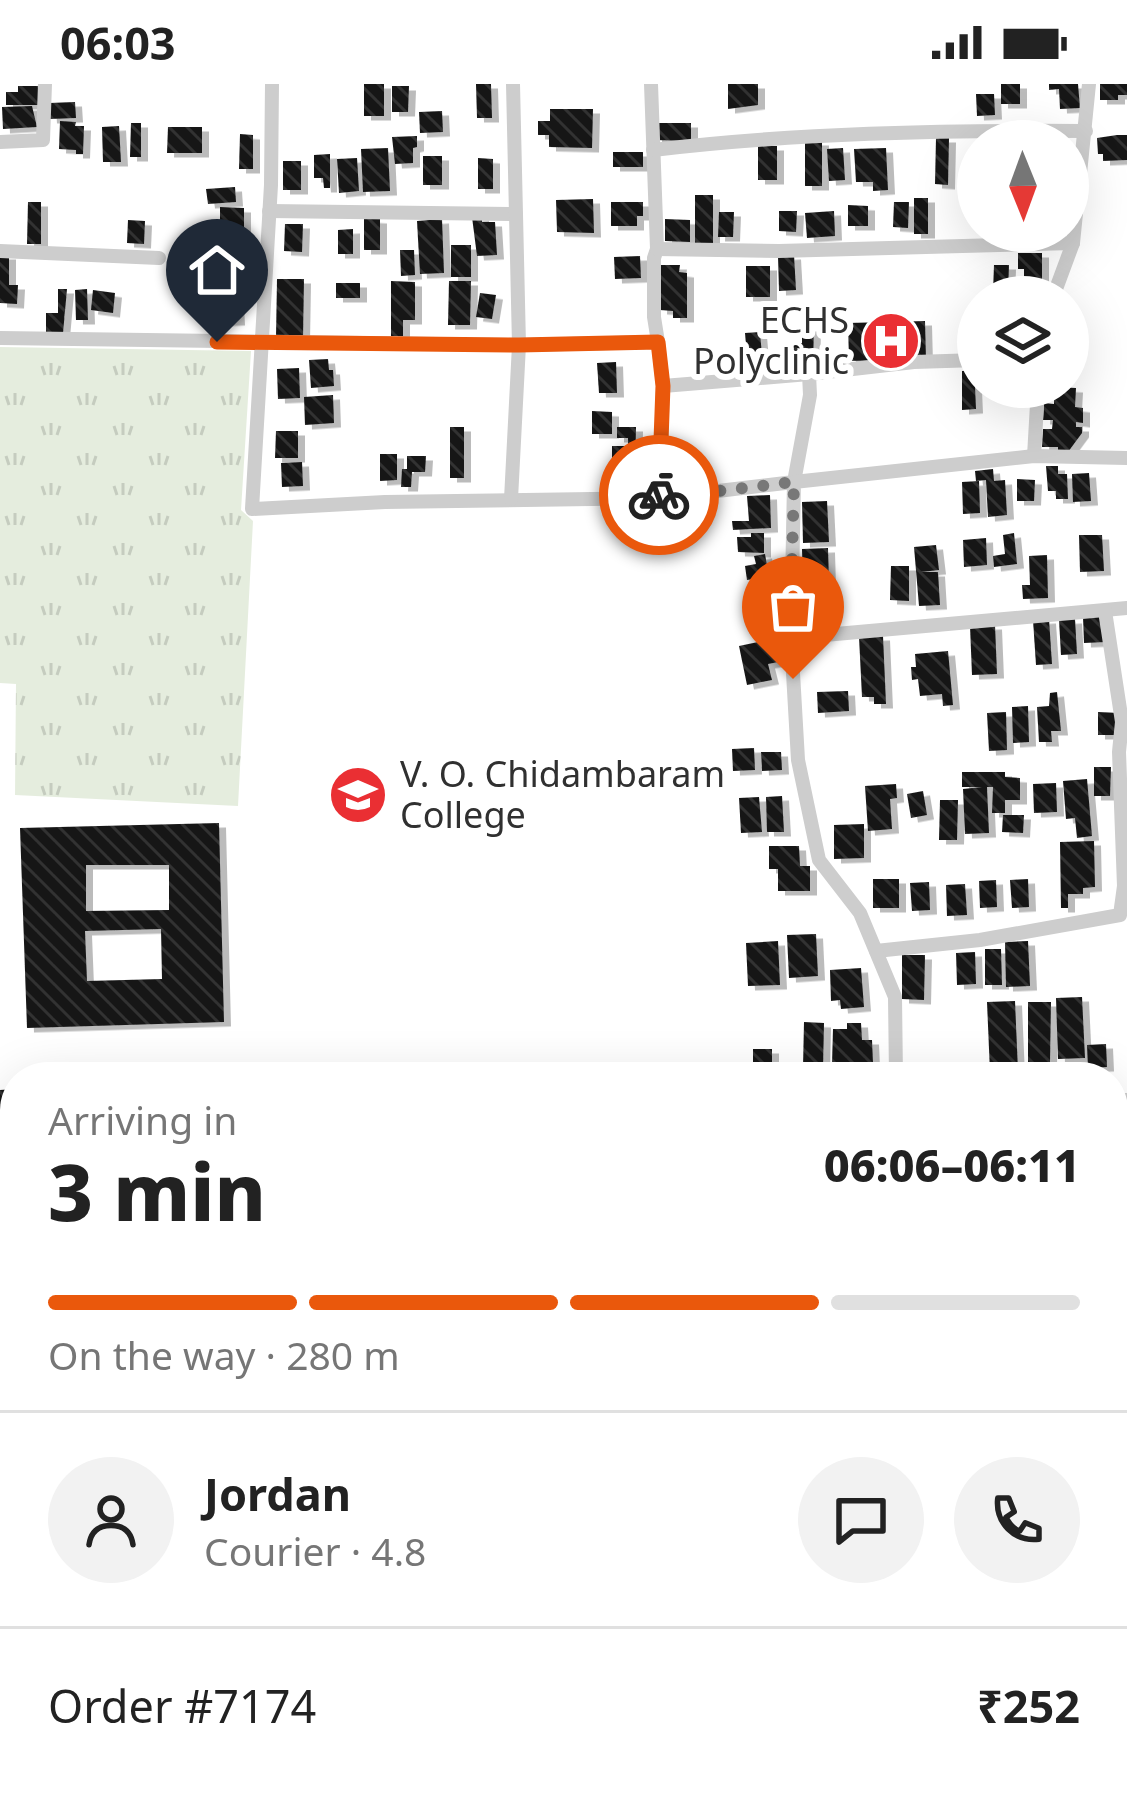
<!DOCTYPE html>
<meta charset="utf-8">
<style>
:root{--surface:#fff;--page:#f2f2f2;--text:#222;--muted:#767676;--line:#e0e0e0;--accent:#ea580c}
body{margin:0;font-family:"Noto Sans",sans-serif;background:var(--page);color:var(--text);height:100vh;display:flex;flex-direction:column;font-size:45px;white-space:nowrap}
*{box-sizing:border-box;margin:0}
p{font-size:39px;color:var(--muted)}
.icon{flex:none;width:66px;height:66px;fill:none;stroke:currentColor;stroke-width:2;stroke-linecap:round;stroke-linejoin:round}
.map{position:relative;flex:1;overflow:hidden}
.panel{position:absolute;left:0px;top:978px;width:1128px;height:747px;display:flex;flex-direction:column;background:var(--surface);border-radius:48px 48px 0 0;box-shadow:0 12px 48px #0002}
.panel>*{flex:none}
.needle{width:78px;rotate:179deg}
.fabs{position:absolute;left:957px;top:36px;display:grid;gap:24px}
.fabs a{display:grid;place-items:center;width:132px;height:132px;border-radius:50%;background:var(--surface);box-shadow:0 12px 48px #0002;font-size:60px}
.pin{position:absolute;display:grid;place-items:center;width:102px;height:102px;color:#fff;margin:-123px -51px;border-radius:50% 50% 50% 0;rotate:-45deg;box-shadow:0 0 12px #0007}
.pin .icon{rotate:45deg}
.courier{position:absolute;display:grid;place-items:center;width:120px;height:120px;margin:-60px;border:9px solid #ea580c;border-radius:50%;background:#fff;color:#222;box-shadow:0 3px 15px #0007}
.head em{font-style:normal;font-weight:800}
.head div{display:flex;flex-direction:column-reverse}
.head{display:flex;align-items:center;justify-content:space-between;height:204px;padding:0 48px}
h1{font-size:78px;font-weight:800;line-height:90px}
.bar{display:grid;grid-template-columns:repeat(4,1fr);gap:18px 12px;align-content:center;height:144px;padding:0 48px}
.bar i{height:15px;border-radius:9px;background:var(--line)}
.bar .active{background:var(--accent)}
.bar p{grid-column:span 4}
.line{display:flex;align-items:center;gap:30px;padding:0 48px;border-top:3px solid var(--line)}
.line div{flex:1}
.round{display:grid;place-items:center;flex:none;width:126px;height:126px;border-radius:63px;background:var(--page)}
.status{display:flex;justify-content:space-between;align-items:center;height:84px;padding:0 60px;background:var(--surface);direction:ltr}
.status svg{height:33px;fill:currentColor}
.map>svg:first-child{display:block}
.grass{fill:url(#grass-tufts)}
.water{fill:url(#water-waves)}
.building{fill:url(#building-back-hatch);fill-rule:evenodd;filter:url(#shadow)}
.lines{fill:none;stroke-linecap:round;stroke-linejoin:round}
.street{stroke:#cdcdcd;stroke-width:14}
.done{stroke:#787878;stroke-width:12;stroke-dasharray:0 21.6}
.route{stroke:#ea580c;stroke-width:15}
.labels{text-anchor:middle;stroke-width:12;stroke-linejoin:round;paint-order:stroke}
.poi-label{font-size:36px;fill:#303030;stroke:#fff;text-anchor:end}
</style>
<div class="status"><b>06:03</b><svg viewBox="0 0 49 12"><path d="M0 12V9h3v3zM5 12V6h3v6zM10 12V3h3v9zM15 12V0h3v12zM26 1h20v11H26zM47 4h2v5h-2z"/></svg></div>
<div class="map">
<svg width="1127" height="1723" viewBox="0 0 1127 1723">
<defs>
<pattern id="grass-tufts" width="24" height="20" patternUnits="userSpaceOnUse" patternTransform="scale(3)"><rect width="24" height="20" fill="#e5edde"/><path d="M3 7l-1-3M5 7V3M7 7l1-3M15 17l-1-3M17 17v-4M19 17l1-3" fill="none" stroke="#c5ccbf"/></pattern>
<pattern id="water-waves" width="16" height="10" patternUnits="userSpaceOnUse" patternTransform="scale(3)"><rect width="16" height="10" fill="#cadeed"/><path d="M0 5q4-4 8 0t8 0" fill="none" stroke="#aebfcc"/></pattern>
<pattern id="building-back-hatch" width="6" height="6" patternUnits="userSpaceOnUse" patternTransform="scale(3)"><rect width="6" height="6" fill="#171717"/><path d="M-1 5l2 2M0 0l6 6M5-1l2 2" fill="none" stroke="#303030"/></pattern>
<filter id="shadow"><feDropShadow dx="7" dy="4.5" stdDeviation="0" flood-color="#0004"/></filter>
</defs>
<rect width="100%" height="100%" fill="#fff"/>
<polygon class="grass" points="0,263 251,267 241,426 253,437 238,722 15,711 16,600 0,599"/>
<polygon class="water" points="450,1710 871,1710 872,1721 917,1718 917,1723 452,1723"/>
<g class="building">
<rect x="364" y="0" width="20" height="32"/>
<polygon points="476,0 491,0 492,34 477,34"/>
<polygon points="728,0 758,0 758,21 728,25"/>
<rect x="1001" y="0" width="19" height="20"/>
<polygon points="1049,0 1078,0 1080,24 1060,25 1059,5 1049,6"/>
<polygon points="1100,0 1127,0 1127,11 1118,11 1118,16 1100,16"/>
<polygon points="18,2 38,2 38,21 6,21 6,8 18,8"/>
<polygon points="392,2 409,2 408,28 392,28"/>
<polygon points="976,10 994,10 995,31 977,32"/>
<polygon points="75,18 76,34 50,35 49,19"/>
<polygon points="32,22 37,43 3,45 2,23"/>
<polygon points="550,25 593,25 592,64 549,63 549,51 538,51 538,37 550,37"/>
<polygon points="442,27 443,48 420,49 419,28"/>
<polygon points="60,37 76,38 75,42 84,42 83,70 76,70 76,66 59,65"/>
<polygon points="131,39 141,39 141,73 130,73"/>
<polygon points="655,39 691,39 691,57 655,56"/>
<polygon points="119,42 121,78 103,78 102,43"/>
<polygon points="168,43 202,43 202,69 167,69"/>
<polygon points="240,50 253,51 253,85 239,85"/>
<polygon points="1117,51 1127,51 1127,76 1103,77 1103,70 1098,70 1097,54"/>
<polygon points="417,52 417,63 413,64 413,79 395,80 392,53"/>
<polygon points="936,54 949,54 948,101 935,100"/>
<rect x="805" y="57" width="17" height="45"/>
<rect x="758" y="62" width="19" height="34"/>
<polygon points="388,64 390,107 363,108 361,65"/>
<polygon points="843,64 845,96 829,97 827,65"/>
<polygon points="886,64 888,106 873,107 873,98 856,98 854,65"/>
<rect x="613" y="68" width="30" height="15"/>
<polygon points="330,70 330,104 324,104 323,94 314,94 314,71"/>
<rect x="423" y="72" width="19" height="29"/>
<polygon points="357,74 359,107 339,109 337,75"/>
<polygon points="478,74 493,75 493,105 478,105"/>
<rect x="283" y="77" width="18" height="29"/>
<polygon points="235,103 236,118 208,120 206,105"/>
<rect x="695" y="111" width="18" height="50"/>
<rect x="914" y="114" width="14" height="36"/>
<polygon points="593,115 594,149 557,148 556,116"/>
<polygon points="28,118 41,118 41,160 27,160"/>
<polygon points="611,118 643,118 643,132 637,132 637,142 611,142"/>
<polygon points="894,118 909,118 908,144 893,143"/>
<polygon points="848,121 868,122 868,142 848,142"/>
<polygon points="220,123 244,124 244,153 212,153 212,140 220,140"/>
<polygon points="779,127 797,127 796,148 779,147"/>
<polygon points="834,127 835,152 807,154 805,129"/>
<polygon points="719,128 734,128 733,153 718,153"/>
<polygon points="482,132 482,138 495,138 497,171 477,172 472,133"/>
<polygon points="364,134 380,135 380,166 364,166"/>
<polygon points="442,135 444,189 420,190 417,137"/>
<polygon points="665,135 690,136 690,158 665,157"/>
<polygon points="128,136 145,137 144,160 127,159"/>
<polygon points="285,140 303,140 302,168 284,167"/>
<polygon points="353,145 353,170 338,170 338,146"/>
<rect x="451" y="161" width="20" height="32"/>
<polygon points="400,166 414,166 415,191 401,192"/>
<polygon points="1018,169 1042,169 1042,202 1024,202 1024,185 1018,185"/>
<polygon points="0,171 9,171 9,201 18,201 17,220 0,219"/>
<polygon points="794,171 796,206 779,207 778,172"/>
<polygon points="640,172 641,194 615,195 614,173"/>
<polygon points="661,181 680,181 679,188 687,189 687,234 673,234 673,227 660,226"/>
<polygon points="994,181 1009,181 1008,208 993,208"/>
<rect x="746" y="182" width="24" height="31"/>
<polygon points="277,195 304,195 303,253 276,253"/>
<polygon points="391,197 415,198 415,236 403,236 403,252 391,252"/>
<polygon points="449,197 471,197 470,241 448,241"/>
<rect x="336" y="199" width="24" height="15"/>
<polygon points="58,205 67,205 63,249 46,249 46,229 58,229"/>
<polygon points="87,205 88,236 76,236 75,206"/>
<polygon points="93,206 115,209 113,229 91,226"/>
<polygon points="480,209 496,211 492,235 476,233"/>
<polygon points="237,215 238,237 216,238 216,226 211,227 210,217"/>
<polygon points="925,237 926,275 849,277 848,239"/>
<polygon points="802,243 814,243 813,280 789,279 790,259 802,259"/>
<polygon points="760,248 762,272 747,273 745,249"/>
<polygon points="328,275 329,286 333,286 334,302 311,304 309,276"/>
<polygon points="616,278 617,309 599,309 597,279"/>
<polygon points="299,284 300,314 278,315 277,285"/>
<polygon points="978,286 978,301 975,302 976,325 962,326 962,287"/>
<polygon points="1054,303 1076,304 1075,323 1083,324 1083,339 1076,338 1076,343 1082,343 1082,349 1068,368 1058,368 1058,363 1042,363 1043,345 1052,345 1053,336 1043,336 1044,319 1054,320"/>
<polygon points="333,311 334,339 305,341 304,313"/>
<polygon points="592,327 612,328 612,350 592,350"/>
<rect x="450" y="343" width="14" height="51"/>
<polygon points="617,343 636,343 635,390 612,390 612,362 628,362 628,354 617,354"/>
<polygon points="276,347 298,347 298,374 275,374"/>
<polygon points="380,370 397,370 397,396 380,397"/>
<polygon points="407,372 426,372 425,388 412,388 411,403 401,403 402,385 407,385"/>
<polygon points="302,378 303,402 282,403 281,379"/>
<polygon points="1046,382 1058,382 1058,390 1067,390 1068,415 1056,415 1056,407 1048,407"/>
<polygon points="993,385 994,397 1005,396 1007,431 988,433 986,396 976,397 975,387"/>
<polygon points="1089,389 1091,417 1073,418 1072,390"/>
<polygon points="1017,395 1035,396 1034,417 1017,417"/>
<polygon points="979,397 980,429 963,430 962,398"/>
<polygon points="770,411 771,444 733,446 732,437 749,437 747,412"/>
<polygon points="827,417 829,458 803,459 802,418"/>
<polygon points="751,449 764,449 764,469 738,468 737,453 751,453"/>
<polygon points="1014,449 1017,480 994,483 993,472 1005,470 1003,451"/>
<polygon points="1079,451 1102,451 1104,487 1080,488"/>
<polygon points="986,454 987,481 964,483 963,456"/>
<polygon points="936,461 939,486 921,488 938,488 940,521 919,522 914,463"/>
<polygon points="828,464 830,532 804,533 802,465"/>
<polygon points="765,470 769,493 747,496 745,482 756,480 754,472"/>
<polygon points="1047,471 1048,514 1023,515 1022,501 1030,501 1029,472"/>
<polygon points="891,482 909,482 909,517 890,516"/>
<polygon points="746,504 770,505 770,524 746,523"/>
<polygon points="771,527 774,547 750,550 747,531"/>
<polygon points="1105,531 1106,558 1084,559 1083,533"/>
<polygon points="1049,535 1052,580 1036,581 1033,536"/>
<polygon points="1075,535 1077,570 1061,571 1059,536"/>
<polygon points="995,541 997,590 972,591 970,542"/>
<polygon points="883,552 886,620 874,620 874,613 862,613 859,553"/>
<polygon points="773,555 778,578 768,580 772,596 747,601 739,562"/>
<polygon points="948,567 953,621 943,622 942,610 920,612 918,595 912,596 911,583 916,583 915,570"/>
<polygon points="848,607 849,627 818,629 817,608"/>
<polygon points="1057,608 1061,647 1051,647 1052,658 1039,658 1037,623 1049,622 1050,609"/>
<polygon points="1028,622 1029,658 1013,659 1012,623"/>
<polygon points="1006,628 1007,666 989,667 987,629"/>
<polygon points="1098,628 1120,629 1119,651 1098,651"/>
<polygon points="754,664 755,686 733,687 732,665"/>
<polygon points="761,668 781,668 782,686 762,687"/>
<polygon points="1094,683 1111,683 1110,712 1094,712"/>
<polygon points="962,688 1005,688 1005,693 1020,694 1020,716 1005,716 1005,729 992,729 993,703 987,703 989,749 965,750 963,705 982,703 962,703"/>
<polygon points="1087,695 1092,752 1077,754 1075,734 1066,735 1063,697"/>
<polygon points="1056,699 1057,728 1034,729 1033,700"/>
<polygon points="896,700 897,714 890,715 892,745 868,747 865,702"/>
<polygon points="923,707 927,731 911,734 907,710"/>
<polygon points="782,712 784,748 767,748 766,713"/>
<polygon points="759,713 762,748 741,749 739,714"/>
<polygon points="940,716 958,716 957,756 939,756"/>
<polygon points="1003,731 1024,731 1023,749 1002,748"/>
<path d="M219 739 224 938 27 944 20 744ZM86 781H169V826L86 827ZM161 845 162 895 87 897 85 847Z"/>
<polygon points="864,740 864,774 834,775 834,741"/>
<polygon points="1094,757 1095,803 1083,804 1083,810 1068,810 1068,824 1061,824 1060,758"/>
<polygon points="769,762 799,762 800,782 810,782 810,807 778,807 778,785 769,785"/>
<rect x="873" y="795" width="26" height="29"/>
<polygon points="1028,795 1029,823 1012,824 1010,796"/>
<polygon points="996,796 997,823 980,824 979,797"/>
<polygon points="929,798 930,826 912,827 910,799"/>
<polygon points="965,800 967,831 947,832 946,801"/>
<polygon points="816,850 818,892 789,894 787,851"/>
<polygon points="778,857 780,901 748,902 746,859"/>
<polygon points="1028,857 1030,902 1006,903 1005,858"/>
<polygon points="985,865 1001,865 1002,901 985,901"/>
<polygon points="975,868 976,900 957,901 956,869"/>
<polygon points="902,871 925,871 924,916 902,915"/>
<polygon points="861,884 864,923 841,925 840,916 831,917 830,886"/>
<polygon points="1082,913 1085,974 1058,975 1056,914"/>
<polygon points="1015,917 1018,987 990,988 987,918"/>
<polygon points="1028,918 1051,918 1050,978 1028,978"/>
<polygon points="804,938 824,939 823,984 803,983"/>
<polygon points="847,939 861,939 862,956 872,956 873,979 832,980 833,945 847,945"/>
<polygon points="1106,960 1107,983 1088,984 1087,961"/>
<rect x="753" y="965" width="19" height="28"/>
<polygon points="15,1005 15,1112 0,1113 0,1006"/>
<polygon points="1117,1017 1127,1017 1127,1076 1113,1077 1113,1035 1117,1035"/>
<polygon points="13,1165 15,1273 0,1273 0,1166"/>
<polygon points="1127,1626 1127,1666 1113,1667 1113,1627"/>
<polygon points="15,1705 15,1710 124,1710 125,1716 67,1723 0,1723 0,1707"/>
<polygon points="964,1710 1008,1710 1009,1723 964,1723"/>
</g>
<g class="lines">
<g class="street">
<polyline points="272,0 271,101 252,425 385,418 659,414 794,398 810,311 809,290 914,278 978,276"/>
<polyline points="651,0 657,165 654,174 654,233 658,258"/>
<polyline points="0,58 43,56 45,0"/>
<path d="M653 66C795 49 943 46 1086 47"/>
<polyline points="269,127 516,130"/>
<polyline points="657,165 779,167 1073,159"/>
<polyline points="0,167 159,174"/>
<polyline points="1053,213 1073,159 1089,0"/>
<polyline points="0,254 519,261 658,258 663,302 809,290"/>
<polyline points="1034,372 1038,303"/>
<polyline points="659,414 663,302"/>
<polyline points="511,415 519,261 513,0"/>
<polyline points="791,554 1127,524"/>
<polyline points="876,867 980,856 1120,831 1124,802 1119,668 1122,638 1105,527"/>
<polyline points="896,993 895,913 860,829 819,776 798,676 791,554 794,398 1034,372 1127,374"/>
<polyline points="1113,1016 1127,1016"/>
<polyline points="1113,1155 1127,1154"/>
<polyline points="0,1680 15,1679"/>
<polyline points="152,1710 159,1723"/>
<polyline points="433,1710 435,1723"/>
<polyline points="939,1710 939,1723"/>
<polyline points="1022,1710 1023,1723"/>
<polyline points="1105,1710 1106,1723"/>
</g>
</g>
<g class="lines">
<polyline class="done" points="659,411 659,414 794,398 790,554 793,595"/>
<polyline class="route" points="217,258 519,261 658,258 663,302 659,411"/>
</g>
<defs>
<g id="hospital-disc" transform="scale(3)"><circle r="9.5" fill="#ea2f33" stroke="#fff"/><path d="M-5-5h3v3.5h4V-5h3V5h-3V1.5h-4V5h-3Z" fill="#fff"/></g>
<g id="university-disc" transform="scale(3)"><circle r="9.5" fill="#ea2f33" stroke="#fff"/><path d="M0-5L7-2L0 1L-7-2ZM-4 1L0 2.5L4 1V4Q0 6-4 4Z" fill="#fff"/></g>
</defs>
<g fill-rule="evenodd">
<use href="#hospital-disc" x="891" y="257"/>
<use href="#university-disc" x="358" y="711"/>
</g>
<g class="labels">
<g class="poi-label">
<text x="849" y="249">ECHS<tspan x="849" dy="41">Polyclinic</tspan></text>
<text x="400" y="703" text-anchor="start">V. O. Chidambaram<tspan x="400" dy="41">College</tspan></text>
</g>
</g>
</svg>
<div class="fabs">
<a><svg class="needle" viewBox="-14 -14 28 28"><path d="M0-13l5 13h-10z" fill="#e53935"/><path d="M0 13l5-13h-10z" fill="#767676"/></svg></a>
<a><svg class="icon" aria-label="layers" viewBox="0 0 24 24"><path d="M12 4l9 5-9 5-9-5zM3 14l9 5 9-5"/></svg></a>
</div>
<div class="pin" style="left:793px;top:595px;background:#ea580c"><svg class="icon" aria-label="bag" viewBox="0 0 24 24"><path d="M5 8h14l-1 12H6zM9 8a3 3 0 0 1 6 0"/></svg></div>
<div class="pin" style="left:217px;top:258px;background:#1f2937"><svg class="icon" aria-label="home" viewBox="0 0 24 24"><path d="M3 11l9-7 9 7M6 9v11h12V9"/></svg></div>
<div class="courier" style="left:659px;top:411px"><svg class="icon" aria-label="bike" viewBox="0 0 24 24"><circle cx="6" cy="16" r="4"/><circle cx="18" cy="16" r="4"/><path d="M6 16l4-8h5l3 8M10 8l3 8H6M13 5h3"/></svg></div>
<section class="panel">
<div class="head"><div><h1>3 min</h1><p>Arriving in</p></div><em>06:06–06:11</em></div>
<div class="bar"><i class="active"></i><i class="active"></i><i class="active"></i><i></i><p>On the way · 280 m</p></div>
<div class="line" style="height:216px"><a class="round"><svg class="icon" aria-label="person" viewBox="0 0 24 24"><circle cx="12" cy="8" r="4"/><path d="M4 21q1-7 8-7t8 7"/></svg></a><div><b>Jordan</b><p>Courier · 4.8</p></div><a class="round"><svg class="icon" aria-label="chat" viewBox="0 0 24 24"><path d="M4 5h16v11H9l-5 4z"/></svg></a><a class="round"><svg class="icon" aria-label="phone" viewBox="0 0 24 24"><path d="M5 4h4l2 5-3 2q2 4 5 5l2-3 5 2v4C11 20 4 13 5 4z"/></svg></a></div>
<div class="line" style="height:156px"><div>Order #7174</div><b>₹252</b></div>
</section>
</div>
